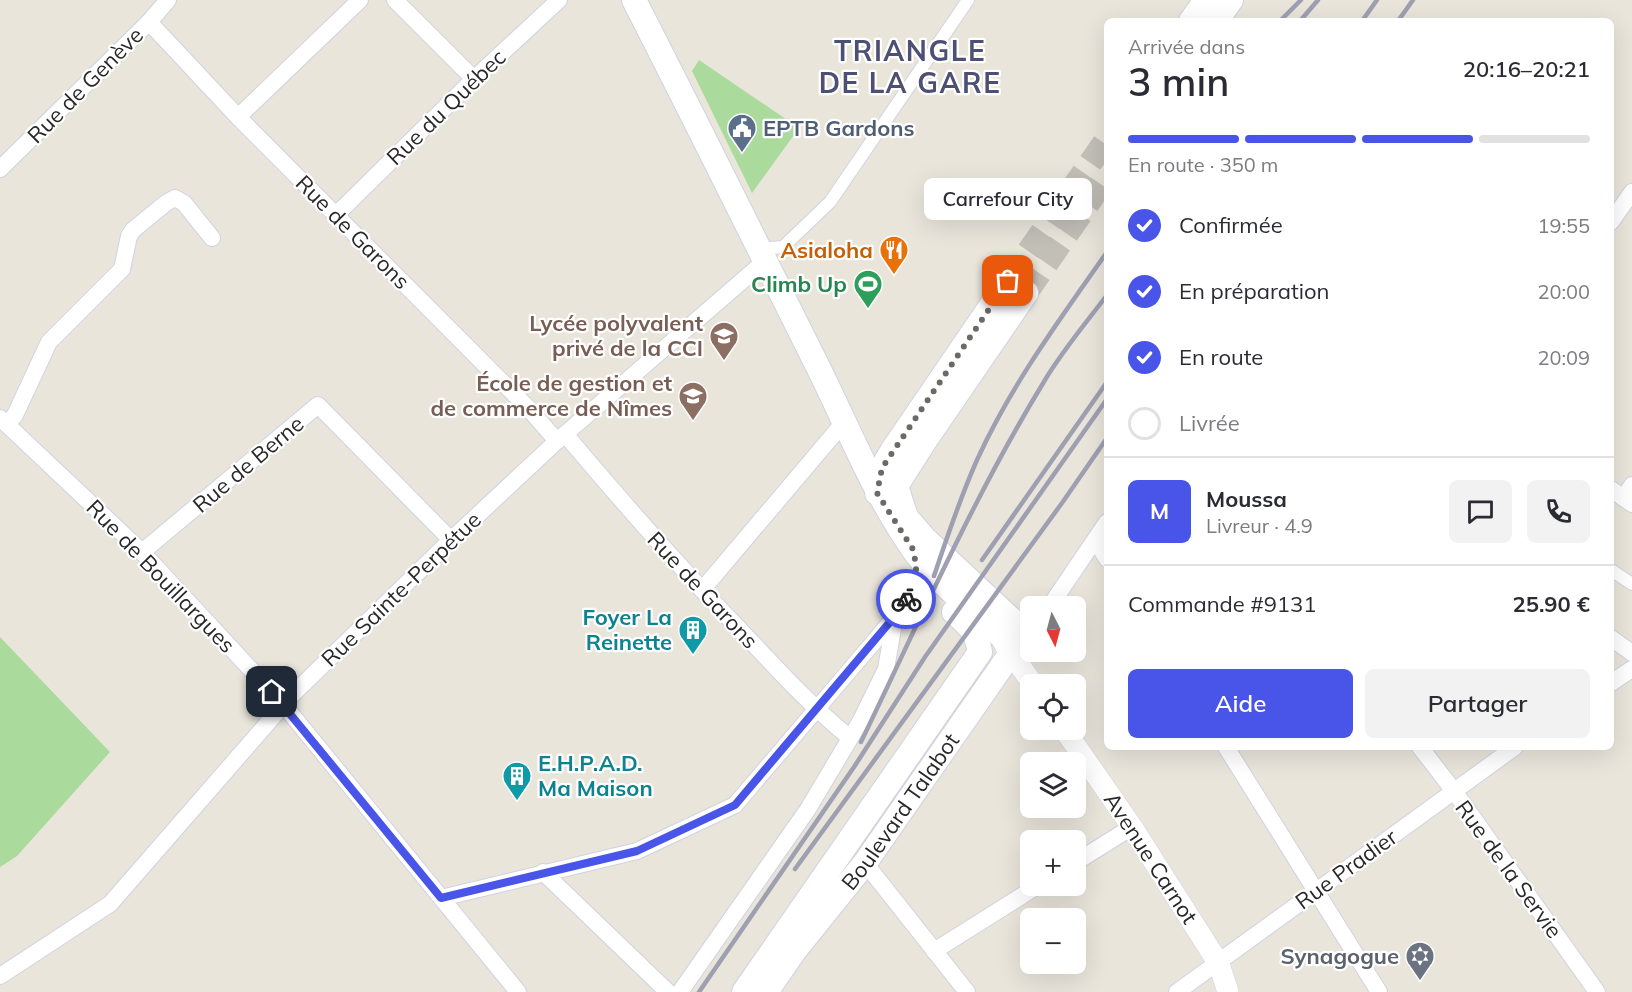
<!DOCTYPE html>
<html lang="fr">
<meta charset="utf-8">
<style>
:root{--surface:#fff;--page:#f2f2f3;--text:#2b2b33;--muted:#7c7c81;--line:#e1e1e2;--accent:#4954e8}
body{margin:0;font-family:Mulish,sans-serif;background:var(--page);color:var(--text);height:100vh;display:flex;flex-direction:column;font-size:22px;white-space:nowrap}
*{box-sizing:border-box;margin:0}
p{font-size:20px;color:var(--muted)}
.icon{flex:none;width:33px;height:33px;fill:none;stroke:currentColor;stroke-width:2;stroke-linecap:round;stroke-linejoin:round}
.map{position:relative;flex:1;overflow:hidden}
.panel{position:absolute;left:1104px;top:18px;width:510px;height:732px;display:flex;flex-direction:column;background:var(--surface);border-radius:9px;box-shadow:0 6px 24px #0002}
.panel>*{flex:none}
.needle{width:39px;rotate:174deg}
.fabs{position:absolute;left:1020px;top:596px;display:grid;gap:12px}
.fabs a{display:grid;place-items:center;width:66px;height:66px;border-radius:9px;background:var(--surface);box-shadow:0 6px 24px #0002;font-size:30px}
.pin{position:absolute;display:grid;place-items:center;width:51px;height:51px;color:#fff;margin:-26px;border-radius:12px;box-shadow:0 3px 9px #0006}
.courier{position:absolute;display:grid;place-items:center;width:60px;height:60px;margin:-30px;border:4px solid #4954e8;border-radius:50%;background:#fff;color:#222;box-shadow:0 2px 8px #0007}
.bubble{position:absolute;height:42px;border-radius:9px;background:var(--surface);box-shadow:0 6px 24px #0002;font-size:20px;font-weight:600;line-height:42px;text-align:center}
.headline em{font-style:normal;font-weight:600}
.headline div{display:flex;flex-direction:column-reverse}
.headline{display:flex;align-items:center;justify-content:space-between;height:102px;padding:0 24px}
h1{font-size:39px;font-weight:600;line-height:45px}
.bar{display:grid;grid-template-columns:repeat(4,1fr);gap:9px 6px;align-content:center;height:72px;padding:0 24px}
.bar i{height:8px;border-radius:4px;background:var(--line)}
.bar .selected{background:var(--accent)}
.bar p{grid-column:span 4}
.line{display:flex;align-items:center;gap:15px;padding:0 24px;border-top:2px solid var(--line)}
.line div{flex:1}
.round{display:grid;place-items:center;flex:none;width:63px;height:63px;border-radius:9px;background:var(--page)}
ol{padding:0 24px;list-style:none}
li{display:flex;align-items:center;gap:18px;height:66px}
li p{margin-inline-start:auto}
li .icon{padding:6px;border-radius:50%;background:var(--accent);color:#fff;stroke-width:4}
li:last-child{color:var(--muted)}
li i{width:33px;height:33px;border:3px solid var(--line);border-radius:50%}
.primary-button{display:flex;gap:12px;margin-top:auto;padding:12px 24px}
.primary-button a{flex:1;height:69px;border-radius:9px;background:var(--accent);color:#fff;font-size:24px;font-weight:600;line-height:69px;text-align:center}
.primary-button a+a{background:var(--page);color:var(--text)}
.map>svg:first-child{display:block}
.green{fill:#aadb9c}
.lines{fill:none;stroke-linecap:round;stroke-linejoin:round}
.secondary-tunnel{stroke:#c2bfb7;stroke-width:24;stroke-dasharray:24 12;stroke-linecap:butt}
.pedestrian-casing{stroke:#d0d2e0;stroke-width:14}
.minor-casing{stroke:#d0d2e0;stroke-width:18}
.tertiary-casing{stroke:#d0d2e0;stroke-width:22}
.secondary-casing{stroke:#d0d2e0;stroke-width:26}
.pedestrian{stroke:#fff;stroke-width:12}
.minor{stroke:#fff;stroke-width:16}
.tertiary{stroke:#fff;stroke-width:21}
.secondary{stroke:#fff;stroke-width:24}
.rail{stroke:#9e9fb1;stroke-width:4.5}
.done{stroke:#6c6a67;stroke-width:6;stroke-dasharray:0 10.8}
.route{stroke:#4954e8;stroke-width:8}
.labels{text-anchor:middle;stroke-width:4.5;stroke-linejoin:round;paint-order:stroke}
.street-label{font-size:22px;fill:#282828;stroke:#fff}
.service-label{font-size:22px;font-weight:bold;fill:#4e5e75;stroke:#fff;text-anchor:start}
.food-label{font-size:22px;font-weight:bold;fill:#c56008;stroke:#fff;text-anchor:end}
.leisure-label{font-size:22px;font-weight:bold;fill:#27864d;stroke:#fff;text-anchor:end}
.education-label{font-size:22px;font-weight:bold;fill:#785e54;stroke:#fff;text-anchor:end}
.culture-label{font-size:22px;font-weight:bold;fill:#0d838f;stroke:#fff;text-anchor:end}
.worship-label{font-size:22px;font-weight:bold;fill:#5b616d;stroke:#fff;text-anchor:end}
.district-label{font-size:28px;font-weight:bold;letter-spacing:1.5px;fill:#4d4f74;stroke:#fff}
</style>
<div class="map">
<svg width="1632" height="992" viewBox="0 0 1632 992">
<rect width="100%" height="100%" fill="#e9e5db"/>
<g class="green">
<polygon points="699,60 799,128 752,193 692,71"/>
<polygon points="0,637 110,752 17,856 0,867"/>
</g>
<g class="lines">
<g class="secondary-tunnel">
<polyline points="1008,281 1107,139"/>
<polyline points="1026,293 1107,176"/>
</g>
<g class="pedestrian-casing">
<g id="pedestrian">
<polyline points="757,249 783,247 830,202 968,0"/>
<polyline points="1611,570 1632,584"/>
</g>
</g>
<g class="minor-casing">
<g id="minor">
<polyline points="395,0 474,79"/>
<polyline points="149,22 238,117 529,409 557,441"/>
<polyline points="238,117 360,0"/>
<polyline points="0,169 149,22 168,0"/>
<polyline points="336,215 474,79 559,0"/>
<polyline points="1611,222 1632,192"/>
<polyline points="0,418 142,552 283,704 518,992"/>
<polyline points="8,424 15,415 49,342 122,269 129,236 133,230 166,203 175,198 184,203 212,238"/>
<path d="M565 434C623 503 682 570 745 635 778 670 811 706 849 737"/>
<polyline points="1611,489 1632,504"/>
<polyline points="1623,498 1632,485"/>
<polyline points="1095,540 1107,559"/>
<polyline points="142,552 318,405 451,540"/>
<polyline points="702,590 845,421"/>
<polyline points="1050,606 1107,522"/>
<polyline points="1611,638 1632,653"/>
<polyline points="1012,652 1030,630"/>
<polyline points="1611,683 1632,669"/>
<polyline points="1226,747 1379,992"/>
<polyline points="1420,747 1454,791 1597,992"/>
<polyline points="1076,862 1132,827"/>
<polyline points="865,863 967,992"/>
<polyline points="543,872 668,992"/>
<polyline points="441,898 637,851 735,805 895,617 917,578"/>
<polyline points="934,951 1039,885"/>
<polyline points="0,976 110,904 292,695 451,540 557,441 765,261"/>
<polyline points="680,992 808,809 861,720 886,669 895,617"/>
<polyline points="1177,992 1515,747"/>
</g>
</g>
<g class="tertiary-casing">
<g id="tertiary">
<polyline points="1011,653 1033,684"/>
<polyline points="1064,729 1132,827 1219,964 1228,992"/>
</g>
</g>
<g class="secondary-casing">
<g id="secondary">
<path d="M634 0C696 121 756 243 817 365 848 427 873 492 913 549 934 580 976 611 1003 638L1011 653"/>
<polyline points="1191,21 1206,0"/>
<polyline points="1216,21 1231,0"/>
<polyline points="877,493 882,468 892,451 1008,281"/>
<path d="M744 992 980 652C976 630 970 627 954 612"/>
<path id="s1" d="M766 992 795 950 865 863 1011 653 1015 623 925 539 906 517 896 486 924 442 1026 293"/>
</g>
</g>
<use href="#pedestrian" class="pedestrian"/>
<use href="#minor" class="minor"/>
<use href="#tertiary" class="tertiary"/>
<use href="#secondary" class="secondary"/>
<g class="rail">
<polyline points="1280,21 1301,0"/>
<polyline points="1300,21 1318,0"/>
<polyline points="1362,21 1377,0"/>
<polyline points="1398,21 1413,0"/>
<polyline points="982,560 1107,382"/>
<path d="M934 576C947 537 960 498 977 460 1011 385 1060 319 1107 252"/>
<path d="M861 742C920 620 974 496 1045 380 1063 350 1086 323 1107 295"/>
<polyline points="795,869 1062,503 1107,438"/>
<polyline points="699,992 854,767 925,657 1107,399"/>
</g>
</g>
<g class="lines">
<polyline class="done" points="906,599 917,578 914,551 877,493 882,468 1008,281"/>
<polyline class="route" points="272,692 441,898 637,851 735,805 895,616 906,599"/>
</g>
<defs>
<g id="civic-pin" transform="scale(1.5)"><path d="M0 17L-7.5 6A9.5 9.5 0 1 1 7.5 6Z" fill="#5c6f8a" stroke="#fff"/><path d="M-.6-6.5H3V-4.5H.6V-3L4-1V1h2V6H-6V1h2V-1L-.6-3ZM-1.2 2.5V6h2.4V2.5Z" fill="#fff"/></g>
<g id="restaurant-pin" transform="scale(1.5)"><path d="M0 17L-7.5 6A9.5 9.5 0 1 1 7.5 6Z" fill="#e8710a" stroke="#fff"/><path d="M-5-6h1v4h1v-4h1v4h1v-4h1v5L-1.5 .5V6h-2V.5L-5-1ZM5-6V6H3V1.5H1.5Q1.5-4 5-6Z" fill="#fff"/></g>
<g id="stadium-pin" transform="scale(1.5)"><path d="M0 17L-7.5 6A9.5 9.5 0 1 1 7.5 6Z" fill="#2e9e5b" stroke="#fff"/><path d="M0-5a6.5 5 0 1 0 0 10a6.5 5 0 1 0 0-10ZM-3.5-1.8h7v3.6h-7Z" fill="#fff"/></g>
<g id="school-pin" transform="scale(1.5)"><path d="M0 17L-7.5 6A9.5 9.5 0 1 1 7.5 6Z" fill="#8d6e63" stroke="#fff"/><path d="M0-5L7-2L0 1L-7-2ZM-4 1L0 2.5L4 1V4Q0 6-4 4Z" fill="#fff"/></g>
<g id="university-pin" transform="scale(1.5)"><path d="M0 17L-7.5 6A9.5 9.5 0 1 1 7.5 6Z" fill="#8d6e63" stroke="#fff"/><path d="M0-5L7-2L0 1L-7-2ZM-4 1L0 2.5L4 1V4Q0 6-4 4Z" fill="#fff"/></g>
<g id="building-pin" transform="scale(1.5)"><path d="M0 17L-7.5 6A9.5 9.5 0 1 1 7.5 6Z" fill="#0f9aa8" stroke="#fff"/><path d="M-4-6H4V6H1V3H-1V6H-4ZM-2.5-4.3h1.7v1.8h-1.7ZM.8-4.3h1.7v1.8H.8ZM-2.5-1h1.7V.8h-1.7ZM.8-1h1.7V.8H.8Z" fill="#fff"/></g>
<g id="synagogue-pin" transform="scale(1.5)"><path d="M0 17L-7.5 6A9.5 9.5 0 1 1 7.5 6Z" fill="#6b7280" stroke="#fff"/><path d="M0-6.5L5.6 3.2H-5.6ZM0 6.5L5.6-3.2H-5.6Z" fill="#fff"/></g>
</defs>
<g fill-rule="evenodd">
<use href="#civic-pin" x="742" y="128"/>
<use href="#restaurant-pin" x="894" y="250"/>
<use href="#stadium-pin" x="868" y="284"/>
<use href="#school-pin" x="724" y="336"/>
<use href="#university-pin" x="693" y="396"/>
<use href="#building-pin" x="693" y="630"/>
<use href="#building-pin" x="517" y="776"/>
<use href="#synagogue-pin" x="1420" y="956"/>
</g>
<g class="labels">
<g class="street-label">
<text transform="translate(85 85) rotate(-45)" y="8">Rue de Genève</text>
<text transform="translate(446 107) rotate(-44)" y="8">Rue du Québec</text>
<text transform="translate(353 232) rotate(45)" y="8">Rue de Garons</text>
<text transform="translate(248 464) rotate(-40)" y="8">Rue de Berne</text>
<text transform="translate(161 576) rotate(46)" y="8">Rue de Bouillargues</text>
<text transform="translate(401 589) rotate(-44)" y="8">Rue Sainte-Perpétue</text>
<text transform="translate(703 590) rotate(47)" y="8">Rue de Garons</text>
<text dy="8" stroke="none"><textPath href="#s1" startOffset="225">Boulevard Talabot</textPath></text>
<text transform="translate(1151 858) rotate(57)" y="8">Avenue Carnot</text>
<text transform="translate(1346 869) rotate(-36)" y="8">Rue Pradier</text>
<text transform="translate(1509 869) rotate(54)" y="8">Rue de la Servie</text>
</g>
<g class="service-label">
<text x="763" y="136">EPTB Gardons</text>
</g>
<g class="food-label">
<text x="873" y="258">Asialoha</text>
</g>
<g class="leisure-label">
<text x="847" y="292">Climb Up</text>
</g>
<g class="education-label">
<text x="703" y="331">Lycée polyvalent<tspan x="703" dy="25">privé de la CCI</tspan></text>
<text x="672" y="391">École de gestion et<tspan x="672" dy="25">de commerce de Nîmes</tspan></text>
</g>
<g class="culture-label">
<text x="672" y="625">Foyer La<tspan x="672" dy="25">Reinette</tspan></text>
<text x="538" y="771" text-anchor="start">E.H.P.A.D.<tspan x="538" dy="25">Ma Maison</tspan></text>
</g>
<g class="worship-label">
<text x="1399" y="964">Synagogue</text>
</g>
<g class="district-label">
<text x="910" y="61">TRIANGLE<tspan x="910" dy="32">DE LA GARE</tspan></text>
</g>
</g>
</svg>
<div class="fabs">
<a><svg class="needle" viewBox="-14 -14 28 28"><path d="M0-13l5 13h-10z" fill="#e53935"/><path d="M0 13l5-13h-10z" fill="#7c7c81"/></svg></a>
<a><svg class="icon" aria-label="locate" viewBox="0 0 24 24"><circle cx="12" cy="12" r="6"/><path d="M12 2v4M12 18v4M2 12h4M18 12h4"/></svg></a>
<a><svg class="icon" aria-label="layers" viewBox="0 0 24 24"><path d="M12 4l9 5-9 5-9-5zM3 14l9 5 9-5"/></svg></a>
<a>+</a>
<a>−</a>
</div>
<div class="pin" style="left:1008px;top:281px;background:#ea580c"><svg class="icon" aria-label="bag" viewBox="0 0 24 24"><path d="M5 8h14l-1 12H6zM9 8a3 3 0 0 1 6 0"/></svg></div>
<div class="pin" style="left:272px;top:692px;background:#1f2937"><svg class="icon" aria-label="home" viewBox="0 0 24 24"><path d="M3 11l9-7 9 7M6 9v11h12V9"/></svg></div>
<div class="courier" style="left:906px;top:599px"><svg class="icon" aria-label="bike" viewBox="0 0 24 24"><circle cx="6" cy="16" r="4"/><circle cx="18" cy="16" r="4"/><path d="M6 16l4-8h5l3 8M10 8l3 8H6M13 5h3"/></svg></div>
<div class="bubble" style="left:924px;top:178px;width:168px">Carrefour City</div>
<section class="panel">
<div class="headline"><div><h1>3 min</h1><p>Arrivée dans</p></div><em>20:16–20:21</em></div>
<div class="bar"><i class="selected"></i><i class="selected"></i><i class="selected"></i><i></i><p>En route · 350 m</p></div>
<ol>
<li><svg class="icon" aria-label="check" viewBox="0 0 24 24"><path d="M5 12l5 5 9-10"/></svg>Confirmée<p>19:55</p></li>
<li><svg class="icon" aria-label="check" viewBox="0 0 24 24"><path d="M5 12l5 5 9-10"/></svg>En préparation<p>20:00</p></li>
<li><svg class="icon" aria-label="check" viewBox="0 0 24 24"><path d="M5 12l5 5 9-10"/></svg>En route<p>20:09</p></li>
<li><i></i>Livrée</li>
</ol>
<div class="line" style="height:108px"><b class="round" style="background:var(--accent);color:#fff">M</b><div><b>Moussa</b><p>Livreur · 4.9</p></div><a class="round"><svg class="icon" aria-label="chat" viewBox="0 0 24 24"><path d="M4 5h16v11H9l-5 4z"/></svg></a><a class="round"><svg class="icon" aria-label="phone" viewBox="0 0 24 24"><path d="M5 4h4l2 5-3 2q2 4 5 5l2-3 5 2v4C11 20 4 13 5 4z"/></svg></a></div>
<div class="line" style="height:78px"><div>Commande #9131</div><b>25.90 €</b></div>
<div class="primary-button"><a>Aide</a><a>Partager</a></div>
</section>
</div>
